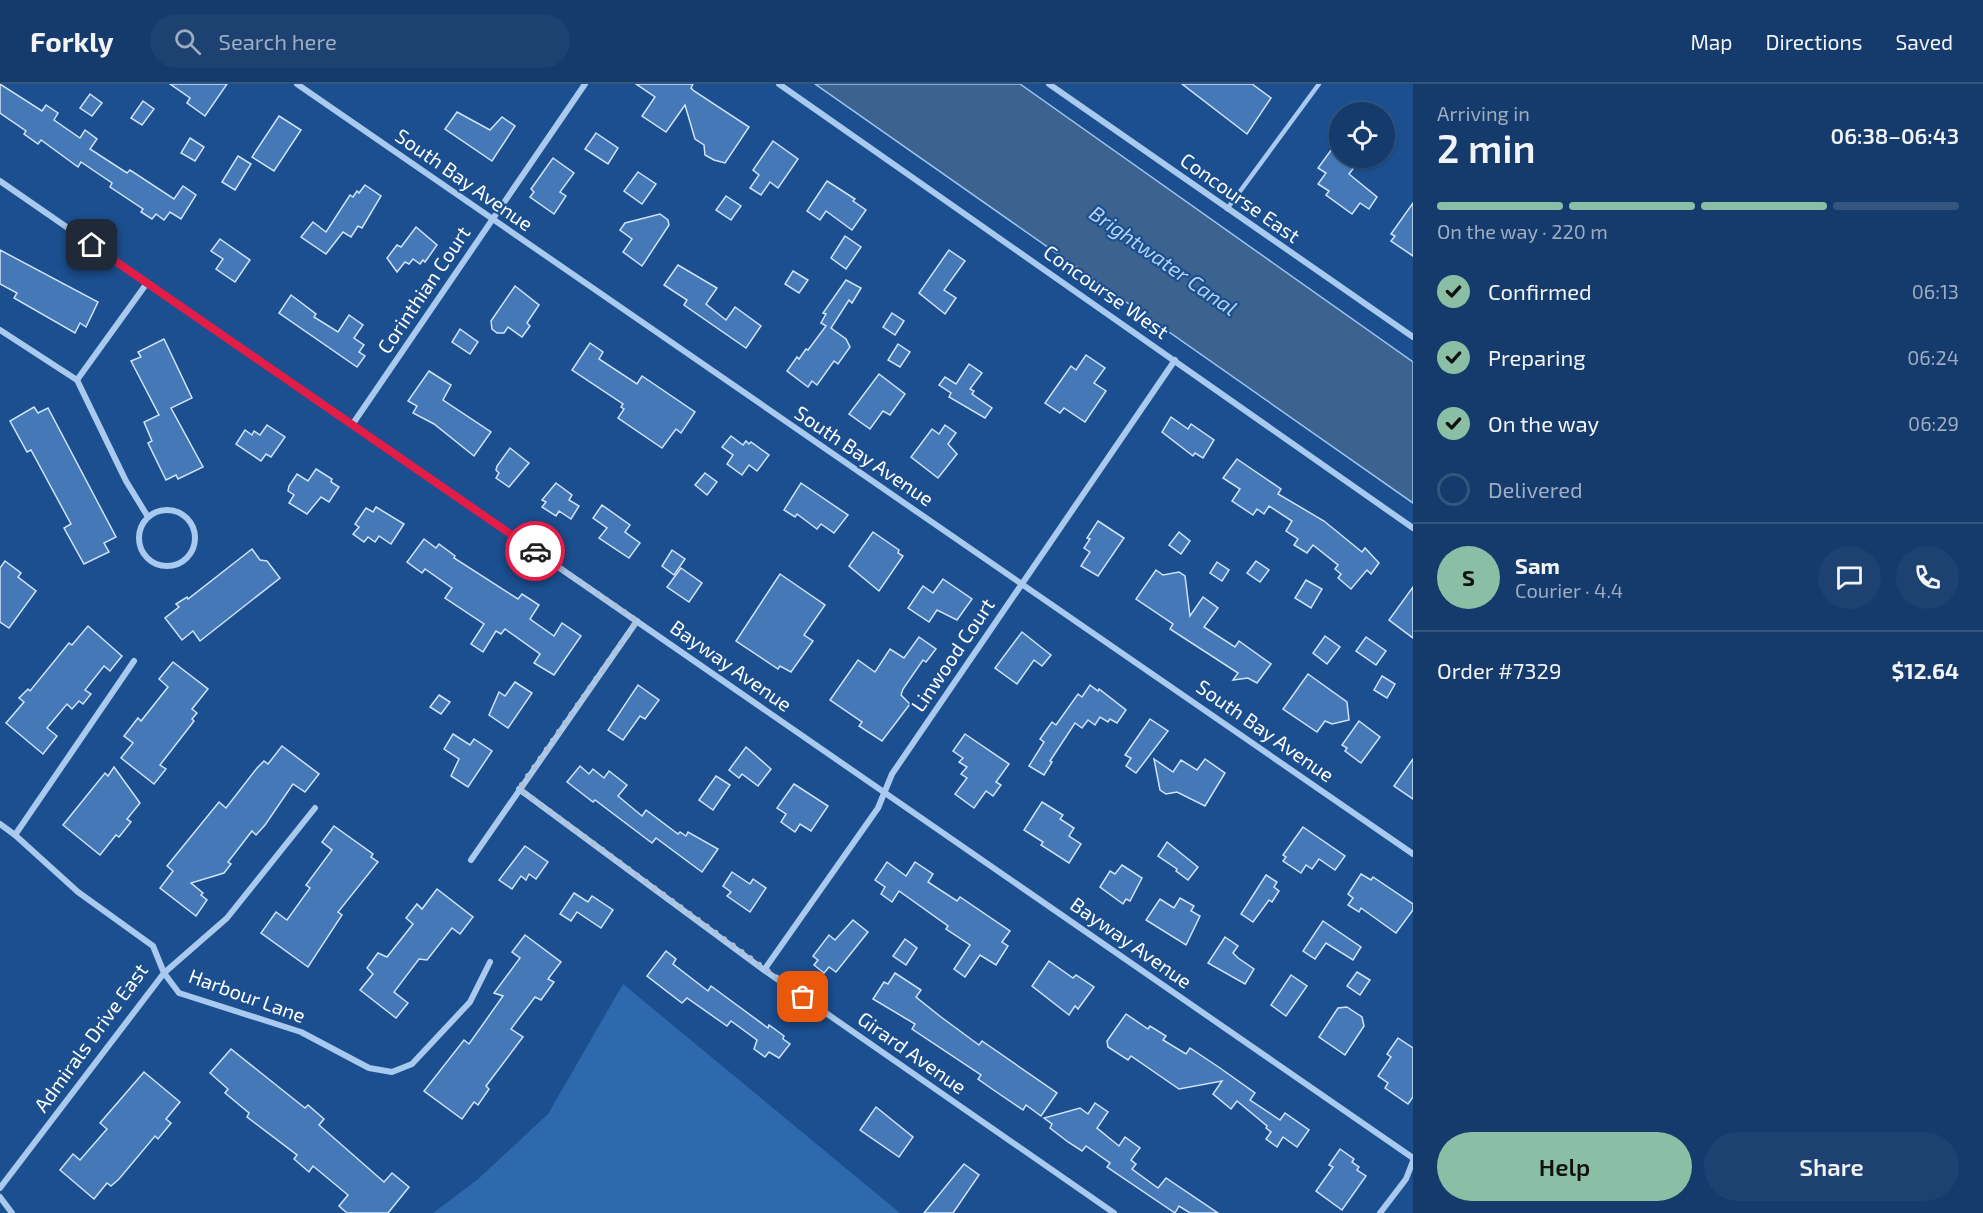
<!DOCTYPE html>
<meta charset="utf-8">
<style>
:root{--surface:#143b6b;--page:#1d4271;--text:#f1f3f6;--muted:#9dadc1;--line:#33557e;--accent:#8abfa5}
body{margin:0;font-family:"Exo 2",sans-serif;background:var(--page);color:var(--text);height:100vh;display:flex;flex-direction:column;font-size:22px;white-space:nowrap}
*{box-sizing:border-box;margin:0}
p{font-size:20px;color:var(--muted)}
.icon{flex:none;width:33px;height:33px;fill:none;stroke:currentColor;stroke-width:2;stroke-linecap:round;stroke-linejoin:round}
.map{position:relative;flex:1;overflow:hidden}
.details{display:flex;flex-direction:column;background:var(--surface);width:570px}
.details>*{flex:none}
.controls{position:absolute;left:1329px;top:18px;display:grid;gap:12px}
.controls a{display:grid;place-items:center;width:66px;height:66px;border-radius:50%;background:var(--surface);box-shadow:0 2px 4px #0004,0 0 0 2px var(--line);font-size:30px}
.pin{position:absolute;display:grid;place-items:center;width:51px;height:51px;color:#fff;margin:-26px;border-radius:12px;box-shadow:0 3px 9px #0006}
.courier{position:absolute;display:grid;place-items:center;width:60px;height:60px;margin:-30px;border:4px solid #e11d48;border-radius:50%;background:#fff;color:#222;box-shadow:0 2px 8px #0007}
.summary em{font-style:normal;font-weight:600}
.summary div{display:flex;flex-direction:column-reverse}
.summary{display:flex;align-items:center;justify-content:space-between;height:102px;padding:0 24px}
h1{font-size:39px;font-weight:600;line-height:45px}
.bar{display:grid;grid-template-columns:repeat(4,1fr);gap:9px 6px;align-content:center;height:72px;padding:0 24px}
.bar i{height:8px;border-radius:4px;background:var(--line)}
.bar .current{background:var(--accent)}
.bar p{grid-column:span 4}
.line{display:flex;align-items:center;gap:15px;padding:0 24px;border-top:2px solid var(--line)}
.line div{flex:1}
.round{display:grid;place-items:center;flex:none;width:63px;height:63px;border-radius:32px;background:var(--page)}
ol{padding:0 24px;list-style:none}
li{display:flex;align-items:center;gap:18px;height:66px}
li p{margin-inline-start:auto}
li .icon{padding:6px;border-radius:50%;background:var(--accent);color:#111;stroke-width:4}
li:last-child{color:var(--muted)}
li i{width:33px;height:33px;border:3px solid var(--line);border-radius:50%}
.action{display:flex;gap:12px;margin-top:auto;padding:12px 24px}
.action a{flex:1;height:69px;border-radius:36px;background:var(--accent);color:#111;font-size:24px;font-weight:600;line-height:69px;text-align:center}
.action a+a{background:var(--page);color:var(--text)}
header{display:flex;align-items:center;gap:36px;box-sizing:border-box;height:84px;padding:0 30px;background:var(--surface);border-bottom:2px solid var(--line)}
header strong{font-size:28px}
nav{display:flex;gap:33px;margin-inline-start:auto;font-size:21px}
.search{width:420px;height:54px;background:var(--page);display:flex;align-items:center;gap:15px;box-sizing:border-box;padding:0 21px;border-radius:33px;color:var(--muted);font-size:22px}
main{display:flex;flex:1;min-height:0}
.map>svg:first-child{display:block}
.green{fill:#2e69ad}
.water{fill:#3c6290;stroke:#9cc4f0;stroke-width:1.5}
.building{fill:#4478b7;stroke:#cfe3fa;stroke-width:1.5}
.lines{fill:none;stroke-linecap:round;stroke-linejoin:round}
.service{stroke:#a9c9ee;stroke-width:4.5}
.minor{stroke:#a9c9ee;stroke-width:6}
.done{stroke:#afc1d8;stroke-width:6;stroke-dasharray:0 10.8}
.route{stroke:#e11d48;stroke-width:8}
.labels{text-anchor:middle;stroke-width:4.5;stroke-linejoin:round;paint-order:stroke}
.street-label{font-size:20px;fill:#fff;stroke:#1b4f8f}
.water-label{font-size:21px;font-style:italic;fill:#b5d3f5;stroke:#1b4f8f}
</style>
<header>
<strong>Forkly</strong>
<div class="search"><svg class="icon" aria-label="search" viewBox="0 0 24 24"><circle cx="10" cy="10" r="6"/><path d="M15 15l6 6"/></svg>Search here</div>
<nav><a>Map</a><a>Directions</a><a>Saved</a></nav>
</header>
<main>
<div class="map">
<svg width="1413" height="1129" viewBox="0 0 1413 1129">
<rect width="100%" height="100%" fill="#1b4f8f"/>
<polygon class="green" points="623,900 900,1129 433,1129 477,1096 548,1030"/>
<polygon class="water" points="815,0 1020,0 1413,278 1413,419"/>
<g class="building">
<polygon points="0,0 42,27 46,21 58,29 54,36 80,54 85,46 97,55 90,65 127,89 130,86 174,115 183,102 196,111 181,135 170,128 164,136 156,130 152,135 141,128 143,125 110,103 112,99 81,78 78,83 41,56 38,60 24,50 26,47 0,29"/>
<polygon points="170,0 227,0 205,32 187,19 190,14"/>
<polygon points="636,0 693,0 691,4 694,7 749,43 725,79 714,76 705,71 704,61 695,55 685,21 666,48 642,32 655,13"/>
<polygon points="1182,0 1252,0 1271,14 1247,50"/>
<polygon points="90,10 102,19 92,32 80,24"/>
<polygon points="143,17 154,25 142,41 131,34"/>
<polygon points="457,28 490,46 502,33 515,42 492,77 445,45"/>
<polygon points="279,32 301,46 274,87 252,73"/>
<polygon points="596,49 618,64 608,80 585,65"/>
<polygon points="190,54 204,63 195,77 181,69"/>
<polygon points="1340,54 1340,74 1345,74 1356,81 1349,90 1377,113 1369,125 1360,119 1352,130 1326,111 1329,107 1318,100 1326,89 1318,84"/>
<polygon points="773,57 798,75 778,104 770,98 761,111 750,104 759,91 753,86"/>
<polygon points="238,72 251,80 235,106 222,98"/>
<polygon points="553,74 574,89 560,108 566,112 554,130 530,113 534,108 531,105"/>
<polygon points="638,88 656,100 642,120 624,107"/>
<polygon points="827,97 855,115 853,117 866,126 852,146 826,127 820,136 807,127"/>
<polygon points="365,101 381,112 362,144 358,142 351,153 343,148 326,170 301,153 313,138 326,148 350,111 353,113 357,107 359,109"/>
<polygon points="726,112 741,122 731,136 716,126"/>
<polygon points="1413,119 1413,172 1391,157 1395,152 1391,150"/>
<polygon points="660,130 668,136 669,141 642,182 623,168 632,155 620,146 625,139"/>
<polygon points="416,143 437,161 425,178 423,176 420,180 413,175 409,180 405,178 397,188 387,174 397,161 401,163"/>
<polygon points="845,152 861,163 846,185 831,174"/>
<polygon points="220,155 250,176 235,198 216,185 223,175 211,167"/>
<polygon points="0,166 98,218 86,243 80,239 75,249 14,214 17,209 0,200"/>
<polygon points="949,166 965,177 944,206 956,214 945,230 919,209"/>
<polygon points="678,181 717,204 706,220 726,236 735,223 761,242 746,264 684,221 687,216 664,201"/>
<polygon points="793,187 808,196 799,209 785,200"/>
<polygon points="846,196 861,204 852,219 849,216 831,244 846,255 850,263 838,280 834,277 817,301 812,297 808,303 787,287 797,273 799,275 806,265 808,266 826,242 821,239 826,230 823,229"/>
<polygon points="515,202 539,221 527,239 530,242 522,253 508,243 504,249 497,249 492,245 491,237"/>
<polygon points="291,211 316,230 314,233 338,248 349,231 363,241 354,254 364,261 359,268 365,272 357,283 279,229"/>
<polygon points="892,229 904,237 895,251 883,243"/>
<polygon points="460,245 478,258 470,270 452,258"/>
<polygon points="164,255 192,314 171,324 203,383 178,395 176,391 166,396 148,359 152,357 144,338 159,331 131,277 141,273 138,268"/>
<polygon points="590,259 603,268 599,275 637,300 642,292 695,328 681,349 676,345 662,364 618,334 624,325 621,323 623,320 572,286"/>
<polygon points="898,260 910,268 900,283 888,276"/>
<polygon points="1086,271 1105,284 1094,299 1106,307 1085,338 1064,324 1060,329 1045,319 1071,282 1076,286"/>
<polygon points="969,280 982,289 970,305 974,307 972,310 992,324 985,334 949,313 951,309 939,301 945,293 956,300"/>
<polygon points="429,287 451,301 443,316 491,348 474,372 434,340 413,329 417,322 408,317"/>
<polygon points="879,290 905,310 890,331 883,327 870,345 849,330"/>
<polygon points="34,323 38,329 48,324 116,453 104,459 109,468 84,480 64,444 71,440 31,366 27,368 10,337"/>
<polygon points="1171,333 1188,345 1191,340 1214,356 1203,374 1195,369 1193,372 1162,348"/>
<polygon points="267,341 285,353 271,373 266,370 261,377 236,360 245,346 252,351 254,347 260,351"/>
<polygon points="945,341 956,349 948,360 957,370 938,394 911,373 932,345 939,350"/>
<polygon points="731,352 743,361 746,357 749,360 751,358 769,371 757,387 749,381 742,391 727,380 733,371 722,363"/>
<polygon points="510,364 529,379 509,403 496,394 499,389 496,386 497,382"/>
<polygon points="1237,375 1281,405 1278,410 1324,437 1362,468 1365,464 1379,479 1371,490 1367,486 1351,505 1338,494 1341,490 1335,485 1338,481 1313,461 1307,469 1294,461 1298,455 1286,447 1292,437 1269,422 1264,430 1257,425 1253,431 1232,417 1240,405 1223,394"/>
<polygon points="316,385 332,395 331,398 339,403 329,418 321,413 307,430 289,419 294,411 288,407 289,402 297,390 308,397"/>
<polygon points="705,389 717,398 707,411 695,401"/>
<polygon points="556,399 572,411 569,416 579,422 571,435 559,427 556,432 542,423 546,418 542,416"/>
<polygon points="801,399 848,431 834,449 821,440 817,445 797,430 795,433 784,426"/>
<polygon points="602,421 630,441 625,448 640,459 629,474 599,454 607,444 593,434"/>
<polygon points="376,423 404,440 391,460 379,452 375,458 368,453 364,458 353,450 359,443 355,440 366,424 373,428"/>
<polygon points="1098,437 1124,454 1098,492 1081,482 1090,468 1084,464 1090,455 1087,454"/>
<polygon points="873,448 899,466 898,469 903,472 879,507 849,482"/>
<polygon points="1179,448 1190,457 1181,470 1169,461"/>
<polygon points="424,455 436,464 439,460 455,472 454,474 518,515 522,510 539,521 530,535 554,552 562,539 581,552 554,591 534,579 540,570 505,545 501,550 496,547 483,568 471,560 484,540 445,514 452,504 425,485 422,489 407,478"/>
<polygon points="252,465 260,476 267,477 280,494 200,557 193,547 182,556 165,534 179,523 176,520 187,513 188,515"/>
<polygon points="672,466 685,475 674,491 662,482"/>
<polygon points="5,477 21,489 18,493 36,507 9,544 0,538 0,484"/>
<polygon points="1256,477 1269,486 1260,498 1247,489"/>
<polygon points="1217,478 1229,486 1222,497 1210,489"/>
<polygon points="681,484 702,499 689,518 667,503"/>
<polygon points="1156,486 1163,491 1179,488 1185,492 1190,532 1203,513 1218,524 1204,543 1235,563 1239,557 1271,580 1257,599 1248,594 1233,596 1238,589 1170,545 1173,540 1136,515"/>
<polygon points="780,490 825,521 804,551 813,557 791,588 780,582 778,585 736,557"/>
<polygon points="943,495 972,515 957,536 937,526 929,538 908,524 923,502 933,509"/>
<polygon points="1306,496 1322,505 1311,524 1295,514"/>
<polygon points="1413,503 1413,554 1389,536"/>
<polygon points="88,542 122,572 110,587 104,582 85,606 91,610 83,620 79,617 72,625 67,620 47,644 57,652 43,670 6,639 24,618 19,614 28,605 30,607 69,559 72,561"/>
<polygon points="1022,548 1051,571 1042,582 1034,576 1017,600 995,584"/>
<polygon points="1325,552 1340,563 1327,580 1313,569"/>
<polygon points="919,553 936,565 926,578 923,576 903,605 901,611 910,620 882,657 859,642 862,638 830,616 858,576 875,588 890,565 904,574"/>
<polygon points="1366,553 1386,567 1376,581 1356,567"/>
<polygon points="173,578 208,605 192,625 197,629 192,635 194,637 160,681 166,685 154,700 121,674 133,659 124,652 138,634 141,637 168,603 159,595"/>
<polygon points="1308,590 1347,618 1349,636 1332,640 1325,637 1317,648 1283,625"/>
<polygon points="1382,592 1395,600 1387,614 1374,606"/>
<polygon points="515,598 532,609 508,644 489,631 499,608 505,612"/>
<polygon points="638,601 659,616 645,635 640,632 623,656 608,646"/>
<polygon points="1090,601 1098,607 1099,605 1126,626 1117,639 1110,635 1108,638 1100,633 1095,641 1088,636 1082,644 1075,639 1050,677 1052,678 1044,691 1029,682 1044,658 1040,655 1052,638 1056,641 1078,610 1082,613"/>
<polygon points="439,611 450,618 441,630 430,623"/>
<polygon points="1150,635 1168,647 1136,689 1126,682 1131,674 1125,671"/>
<polygon points="1359,637 1380,653 1361,679 1345,667 1347,664 1342,661"/>
<polygon points="453,650 470,661 474,655 492,667 468,703 451,692 459,675 444,665"/>
<polygon points="965,650 1009,680 996,698 1001,701 993,712 986,707 974,724 955,710 967,694 961,690 967,683 959,678 963,674 953,667"/>
<polygon points="282,662 319,690 305,708 293,700 265,741 256,751 252,747 228,778 231,780 224,789 191,799 203,809 201,811 207,816 196,832 160,804 173,787 167,782 219,718 226,724 257,684 264,677 268,680"/>
<polygon points="746,663 771,685 758,702 742,690 739,694 729,686"/>
<polygon points="1154,675 1173,688 1181,676 1197,686 1205,675 1225,689 1205,722 1177,708 1166,710 1160,706"/>
<polygon points="1413,675 1413,715 1394,702"/>
<polygon points="580,682 589,690 593,685 604,694 609,687 627,701 618,712 642,732 646,726 678,750 680,748 686,752 688,748 718,765 702,788 656,754 652,759 595,716 593,718 567,698"/>
<polygon points="114,683 140,719 127,735 131,738 119,753 116,751 100,771 63,741 105,689 108,692"/>
<polygon points="716,692 730,701 713,726 699,716"/>
<polygon points="794,700 828,722 811,747 800,740 795,748 781,738 786,730 777,724"/>
<polygon points="1042,718 1063,731 1060,735 1074,744 1069,752 1081,760 1069,779 1041,761 1043,758 1024,746"/>
<polygon points="334,742 373,770 371,773 378,778 338,828 342,831 308,883 261,849 276,828 287,836 310,804 306,801 332,766 322,758"/>
<polygon points="1303,743 1345,772 1335,786 1319,775 1312,785 1306,781 1301,789 1283,777 1286,773 1283,771"/>
<polygon points="1167,758 1198,783 1188,796 1176,787 1177,785 1158,772"/>
<polygon points="525,762 548,778 536,795 529,790 526,796 521,792 512,805 499,796"/>
<polygon points="887,778 906,792 915,778 933,790 928,798 957,817 960,813 1010,847 1002,858 1008,862 996,881 980,871 965,893 954,885 970,861 946,845 948,842 899,807 892,818 881,810 885,803 875,796"/>
<polygon points="1122,781 1142,794 1130,817 1126,815 1123,820 1100,803 1110,787 1115,790"/>
<polygon points="732,788 750,800 753,795 766,804 750,828 727,812 731,808 723,802"/>
<polygon points="1361,790 1371,796 1373,793 1413,820 1413,826 1396,849 1361,824 1359,828 1348,821 1353,814 1348,810"/>
<polygon points="1266,791 1277,798 1274,803 1279,807 1272,818 1269,816 1253,838 1241,830"/>
<polygon points="437,805 473,833 460,850 452,844 427,876 419,875 394,908 408,919 396,934 360,906 373,890 367,884 378,869 387,873 413,840 406,834 417,820 422,825"/>
<polygon points="574,809 588,818 592,812 613,826 601,844 577,828 571,837 560,830"/>
<polygon points="1180,814 1194,822 1191,827 1200,832 1186,861 1146,836 1160,815 1174,824"/>
<polygon points="853,836 868,848 836,888 829,883 824,889 814,881 818,876 813,872 829,851 835,856"/>
<polygon points="1323,837 1361,863 1353,876 1326,859 1315,875 1303,867"/>
<polygon points="525,851 561,878 548,895 554,898 541,916 535,913 511,945 523,953 486,1002 489,1005 478,1021 474,1018 462,1035 424,1007 464,956 469,960 503,912 494,909 520,874 512,868"/>
<polygon points="1225,853 1238,862 1233,869 1238,874 1254,885 1245,900 1208,879"/>
<polygon points="905,855 917,864 906,881 893,872"/>
<polygon points="666,867 676,875 673,880 708,907 711,902 768,944 769,941 784,952 783,955 790,960 779,974 769,968 765,973 754,965 757,956 731,937 727,942 687,914 682,919 647,892"/>
<polygon points="1049,877 1073,894 1076,891 1094,903 1078,925 1075,922 1069,931 1032,902"/>
<polygon points="1357,888 1370,896 1360,911 1347,902"/>
<polygon points="895,889 921,906 916,913 941,933 979,961 982,957 1057,1009 1041,1032 1026,1021 1023,1026 992,1005 978,995 981,991 912,945 915,940 873,915 884,898 888,900"/>
<polygon points="1291,891 1307,902 1286,932 1271,921"/>
<polygon points="1347,923 1362,933 1364,942 1345,971 1319,953 1338,924"/>
<polygon points="1126,930 1148,945 1150,942 1166,952 1163,956 1186,970 1190,964 1220,984 1255,1009 1250,1016 1280,1036 1285,1029 1309,1046 1297,1063 1283,1053 1277,1063 1266,1055 1271,1048 1266,1044 1267,1042 1237,1017 1231,1025 1213,1010 1222,997 1179,1005 1131,972 1128,976 1108,963 1107,957"/>
<polygon points="1398,954 1413,964 1413,1013 1408,1020 1385,1004 1388,999 1378,992 1391,973 1387,970"/>
<polygon points="231,965 305,1024 308,1021 324,1035 319,1041 384,1098 392,1089 409,1103 388,1129 347,1129 339,1122 348,1111 313,1082 309,1088 294,1075 297,1071 247,1033 249,1029 225,1009 228,1005 210,989"/>
<polygon points="144,988 180,1018 166,1035 171,1039 158,1055 155,1052 119,1095 111,1102 107,1099 94,1115 60,1086 73,1070 80,1076 107,1045 100,1039"/>
<polygon points="1095,1019 1108,1028 1097,1044 1119,1062 1125,1053 1140,1064 1131,1076 1136,1080 1132,1085 1158,1104 1166,1094 1218,1129 1190,1129 1179,1122 1175,1129 1107,1083 1110,1079 1086,1062 1082,1067 1068,1058 1050,1044 1052,1040 1044,1034 1080,1024 1088,1030"/>
<polygon points="876,1023 913,1053 899,1073 860,1046"/>
<polygon points="1340,1065 1354,1075 1352,1078 1359,1083 1357,1086 1366,1092 1342,1126 1316,1107 1333,1083 1329,1081"/>
<polygon points="964,1080 979,1091 953,1129 924,1129"/>
</g>
<g class="lines">
<polyline class="service" points="1227,125 1319,0"/>
<g class="minor">
<polyline points="297,0 1413,770"/>
<polyline points="779,0 1413,444"/>
<polyline points="1049,0 1413,253"/>
<polyline points="0,97 1413,1074"/>
<polyline points="0,246 77,296 126,397 148,433"/>
<polyline points="77,296 147,199"/>
<polyline points="352,341 585,0"/>
<circle cx="167" cy="454" r="28"/>
<polyline points="519,705 764,886 1114,1129"/>
<polyline points="315,724 227,834 164,889 179,909 301,948 369,984 392,988 412,980 470,918 490,878"/>
<polyline points="0,740 15,751 78,808 153,862 164,889 0,1104"/>
<polyline points="15,751 134,577"/>
<polyline points="471,776 637,537"/>
<polyline points="764,886 878,724 892,690 1175,276"/>
<polyline points="0,1113 12,1129"/>
<polyline points="1380,1129 1406,1095 1413,1077"/>
</g>
</g>
<g class="lines">
<polyline class="done" points="535,467 637,537 519,705 803,913"/>
<polyline class="route" points="92,161 535,467"/>
</g>
<g class="labels">
<g class="street-label">
<text transform="translate(464 96) rotate(35)" y="7">South Bay Avenue</text>
<text transform="translate(1240 114) rotate(35)" y="7">Concourse East</text>
<text transform="translate(424 206) rotate(-56)" y="7">Corinthian Court</text>
<text transform="translate(1106 208) rotate(35)" y="7">Concourse West</text>
<text transform="translate(864 372) rotate(34)" y="7">South Bay Avenue</text>
<text transform="translate(953 571) rotate(-56)" y="7">Linwood Court</text>
<text transform="translate(731 582) rotate(35)" y="7">Bayway Avenue</text>
<text transform="translate(1265 647) rotate(35)" y="7">South Bay Avenue</text>
<text transform="translate(1131 859) rotate(35)" y="7">Bayway Avenue</text>
<text transform="translate(247 912) rotate(20)" y="7">Harbour Lane</text>
<text transform="translate(91 954) rotate(-54)" y="7">Admirals Drive East</text>
<text transform="translate(912 969) rotate(35)" y="7">Girard Avenue</text>
</g>
<g class="water-label">
<text transform="translate(1163 177) rotate(35)" y="7">Brightwater Canal</text>
</g>
</g>
</svg>
<div class="controls">
<a><svg class="icon" aria-label="locate" viewBox="0 0 24 24"><circle cx="12" cy="12" r="6"/><path d="M12 2v4M12 18v4M2 12h4M18 12h4"/></svg></a>
</div>
<div class="pin" style="left:803px;top:913px;background:#ea580c"><svg class="icon" aria-label="bag" viewBox="0 0 24 24"><path d="M5 8h14l-1 12H6zM9 8a3 3 0 0 1 6 0"/></svg></div>
<div class="pin" style="left:92px;top:161px;background:#1f2937"><svg class="icon" aria-label="home" viewBox="0 0 24 24"><path d="M3 11l9-7 9 7M6 9v11h12V9"/></svg></div>
<div class="courier" style="left:535px;top:467px"><svg class="icon" aria-label="car" viewBox="0 0 24 24"><path d="M5 17H2v-5l4-1 3-4h7l3 4 3 1v5h-3M9 17h6M6 11h13"/><circle cx="7" cy="17" r="2"/><circle cx="17" cy="17" r="2"/></svg></div>
</div>
<section class="details">
<div class="summary"><div><h1>2 min</h1><p>Arriving in</p></div><em>06:38–06:43</em></div>
<div class="bar"><i class="current"></i><i class="current"></i><i class="current"></i><i></i><p>On the way · 220 m</p></div>
<ol>
<li><svg class="icon" aria-label="check" viewBox="0 0 24 24"><path d="M5 12l5 5 9-10"/></svg>Confirmed<p>06:13</p></li>
<li><svg class="icon" aria-label="check" viewBox="0 0 24 24"><path d="M5 12l5 5 9-10"/></svg>Preparing<p>06:24</p></li>
<li><svg class="icon" aria-label="check" viewBox="0 0 24 24"><path d="M5 12l5 5 9-10"/></svg>On the way<p>06:29</p></li>
<li><i></i>Delivered</li>
</ol>
<div class="line" style="height:108px"><b class="round" style="background:var(--accent);color:#111">S</b><div><b>Sam</b><p>Courier · 4.4</p></div><a class="round"><svg class="icon" aria-label="chat" viewBox="0 0 24 24"><path d="M4 5h16v11H9l-5 4z"/></svg></a><a class="round"><svg class="icon" aria-label="phone" viewBox="0 0 24 24"><path d="M5 4h4l2 5-3 2q2 4 5 5l2-3 5 2v4C11 20 4 13 5 4z"/></svg></a></div>
<div class="line" style="height:78px"><div>Order #7329</div><b>$12.64</b></div>
<div class="action"><a>Help</a><a>Share</a></div>
</section>
</main>
